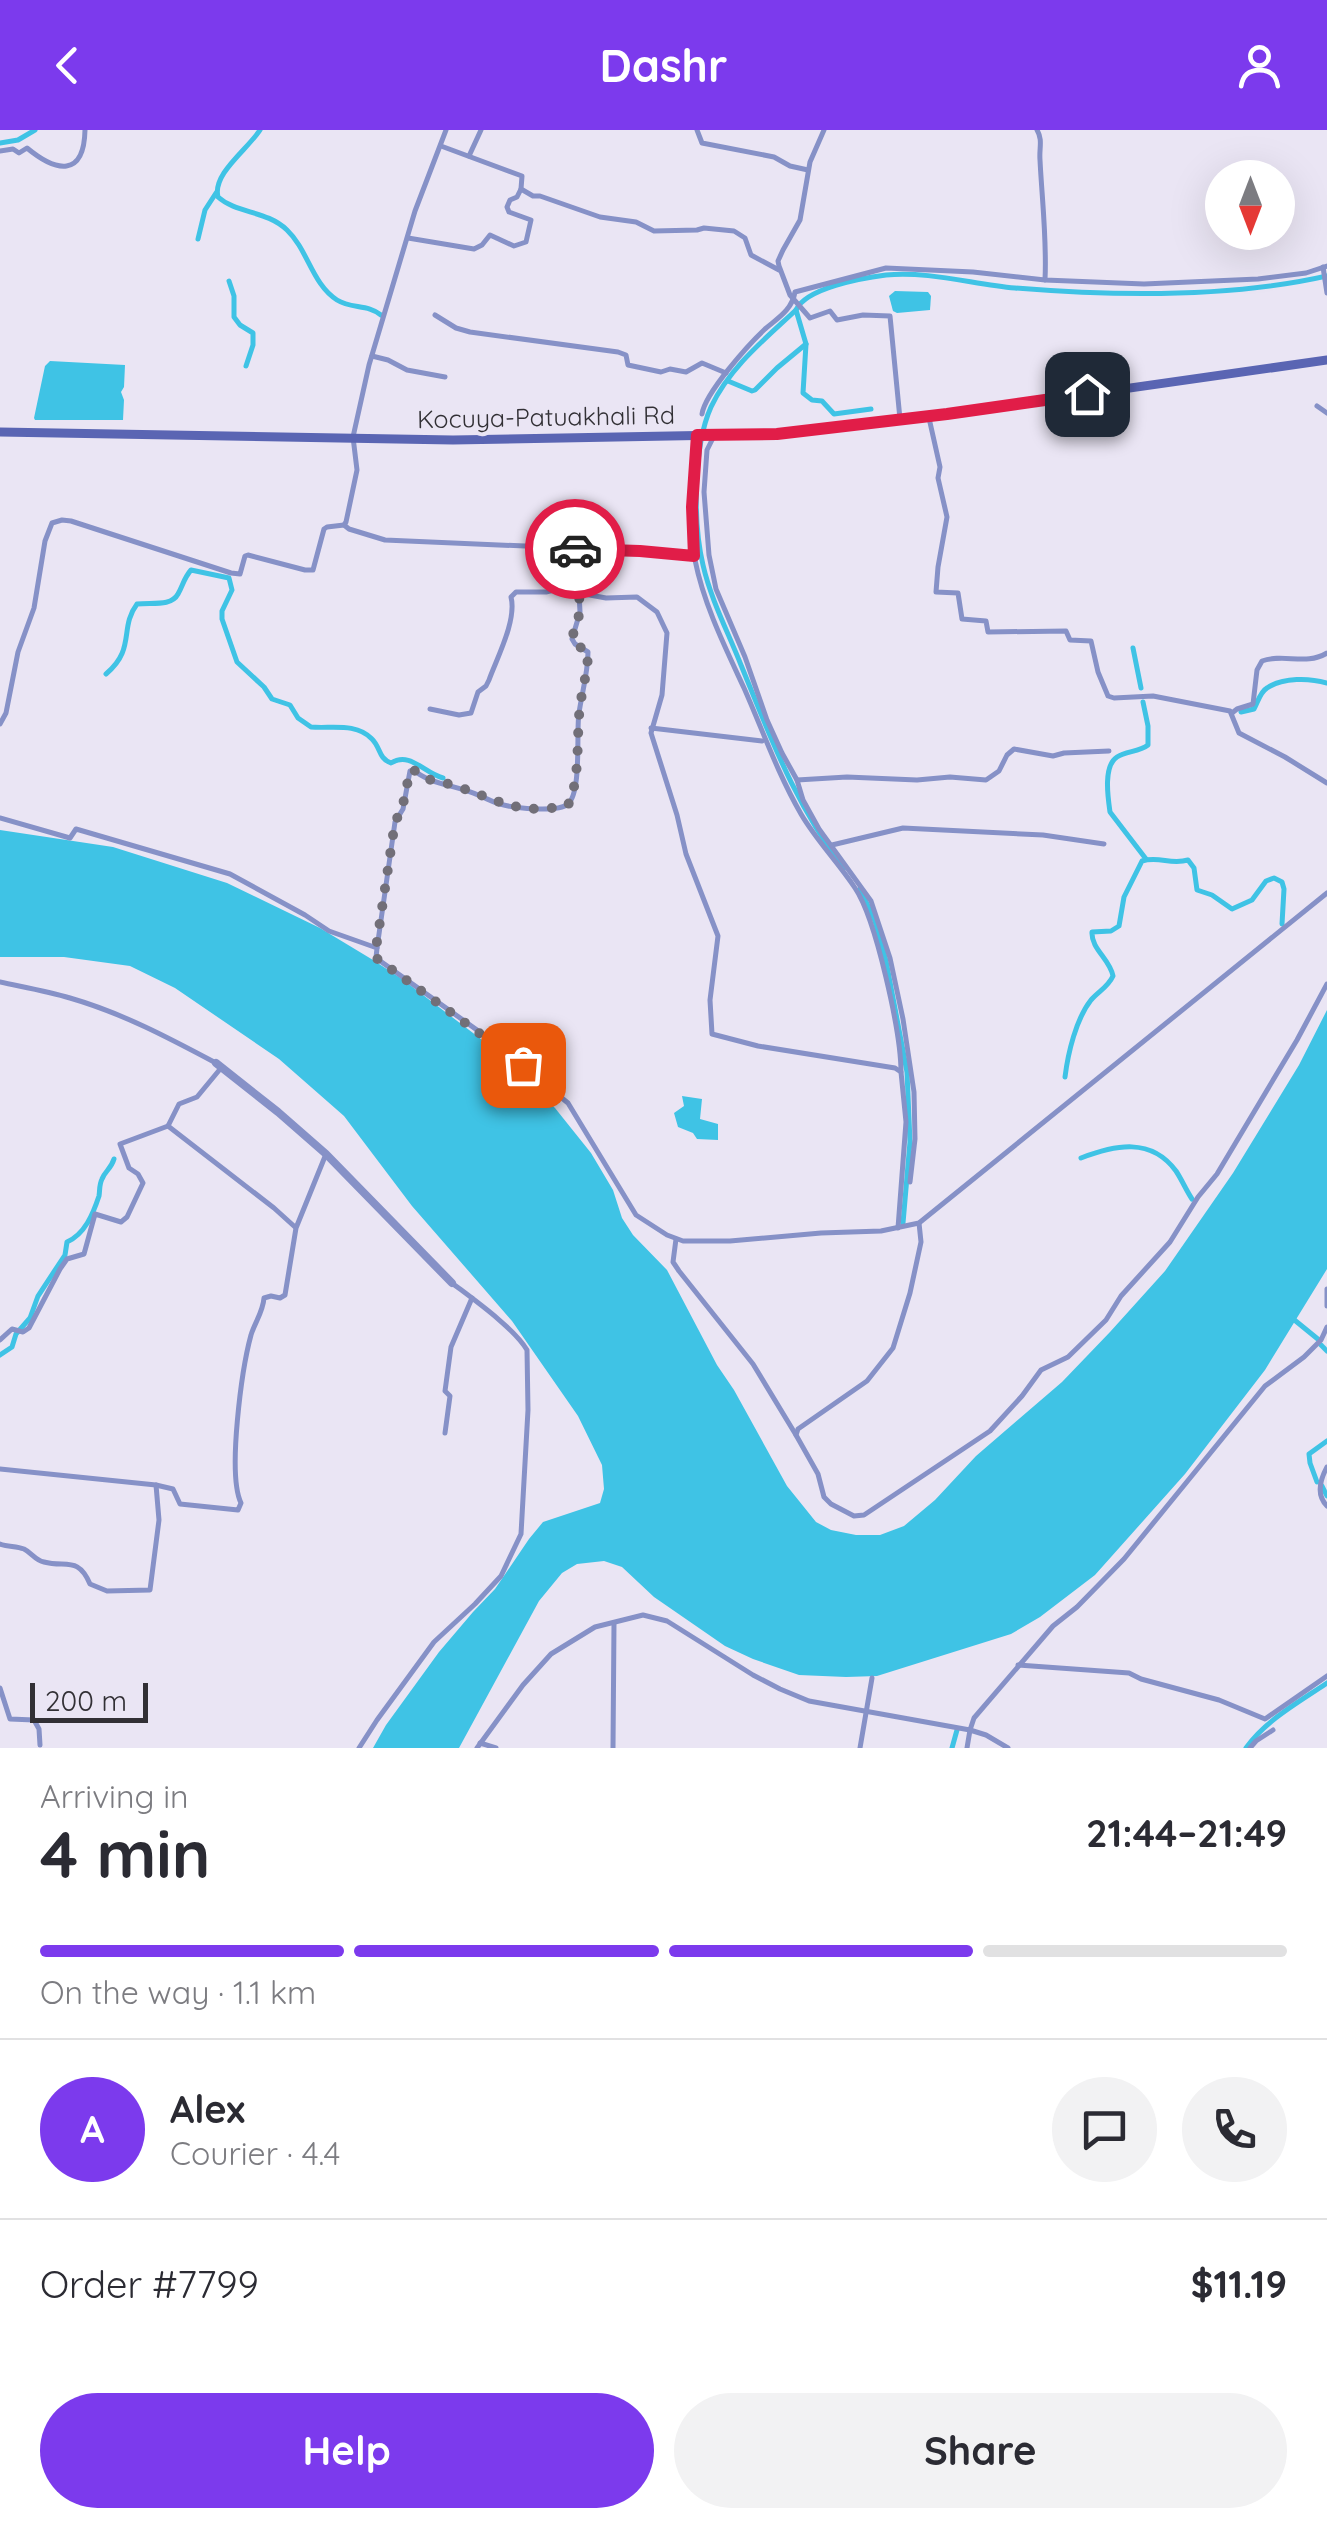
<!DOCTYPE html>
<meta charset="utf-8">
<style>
:root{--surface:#fff;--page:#f2f2f3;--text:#2b2b33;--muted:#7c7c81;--line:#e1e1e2;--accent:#7c3aed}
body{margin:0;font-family:Quicksand,sans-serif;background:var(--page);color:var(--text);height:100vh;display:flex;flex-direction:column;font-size:38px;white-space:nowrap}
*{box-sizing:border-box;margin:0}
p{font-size:32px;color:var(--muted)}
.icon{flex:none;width:55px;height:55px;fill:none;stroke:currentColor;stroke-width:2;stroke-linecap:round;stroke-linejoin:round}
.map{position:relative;height:1618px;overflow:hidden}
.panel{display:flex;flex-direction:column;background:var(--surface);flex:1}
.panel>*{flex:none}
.needle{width:65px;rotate:180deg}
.fabs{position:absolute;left:1205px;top:30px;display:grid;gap:20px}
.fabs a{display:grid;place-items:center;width:90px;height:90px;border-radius:50%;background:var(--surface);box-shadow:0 10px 40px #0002;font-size:50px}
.scale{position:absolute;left:30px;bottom:25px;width:118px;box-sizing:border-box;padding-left:10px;border:5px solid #323035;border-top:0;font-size:28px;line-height:35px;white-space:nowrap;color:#323035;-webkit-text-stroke:8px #eae5f4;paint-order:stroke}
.pin{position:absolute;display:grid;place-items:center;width:85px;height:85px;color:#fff;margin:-42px;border-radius:20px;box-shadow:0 5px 15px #0006}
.courier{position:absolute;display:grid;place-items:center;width:100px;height:100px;margin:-50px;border:8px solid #e11d48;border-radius:50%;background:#fff;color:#222;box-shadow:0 2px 12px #0007}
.headline em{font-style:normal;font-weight:700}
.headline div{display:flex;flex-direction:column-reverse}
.headline{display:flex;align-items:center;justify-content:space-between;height:170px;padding:0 40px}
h1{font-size:65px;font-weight:700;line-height:75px}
.bar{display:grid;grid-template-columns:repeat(4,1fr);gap:15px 10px;align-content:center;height:120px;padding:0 40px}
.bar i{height:12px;border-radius:8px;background:var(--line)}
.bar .current{background:var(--accent)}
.bar p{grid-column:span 4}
.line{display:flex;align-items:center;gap:25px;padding:0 40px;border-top:2px solid var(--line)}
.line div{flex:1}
.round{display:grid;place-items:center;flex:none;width:105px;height:105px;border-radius:52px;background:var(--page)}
.primary-button{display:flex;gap:20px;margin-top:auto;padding:20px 40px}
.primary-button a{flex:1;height:115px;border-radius:60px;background:var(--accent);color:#fff;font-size:40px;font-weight:700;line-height:115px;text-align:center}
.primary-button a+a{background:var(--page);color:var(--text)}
header{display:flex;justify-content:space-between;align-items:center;height:130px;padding:0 40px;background:var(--accent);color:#fff;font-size:45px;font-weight:700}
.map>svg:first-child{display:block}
.water{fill:#3fc3e5}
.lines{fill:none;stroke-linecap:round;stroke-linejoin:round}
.canal{stroke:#3fc3e5;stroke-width:5}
.minor{stroke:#8691c7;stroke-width:5}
.tertiary{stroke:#8691c7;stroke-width:8}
.secondary{stroke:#5a65b3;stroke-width:9}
.done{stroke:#726f78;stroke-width:10;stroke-dasharray:0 18}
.route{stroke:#e11d48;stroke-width:12}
.labels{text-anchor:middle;stroke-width:8;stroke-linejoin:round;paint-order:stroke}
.street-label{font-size:25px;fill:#323035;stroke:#eae5f4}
</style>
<header><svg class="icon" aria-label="back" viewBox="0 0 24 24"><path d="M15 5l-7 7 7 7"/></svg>Dashr<svg class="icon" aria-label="person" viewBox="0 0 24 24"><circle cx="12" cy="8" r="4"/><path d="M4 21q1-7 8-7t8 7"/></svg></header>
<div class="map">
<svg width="1327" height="1618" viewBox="0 0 1327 1618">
<rect width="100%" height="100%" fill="#eae5f4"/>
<g class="water">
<polygon points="895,161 928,162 931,166 930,180 897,183 893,181 889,166"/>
<polygon points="50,231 125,235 124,257 121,262 124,270 123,290 35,290 34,288 45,236"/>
<polygon points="0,700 113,717 227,753 320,798 373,830 402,849 498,922 555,978 591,1023 613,1060 622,1088 633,1105 667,1140 717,1235 734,1260 787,1356 816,1392 831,1400 856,1405 880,1405 904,1396 935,1370 976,1326 1062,1252 1110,1202 1165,1141 1233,1043 1299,935 1327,880 1327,1139 1265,1240 1185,1344 1095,1445 1040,1487 1011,1504 877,1546 846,1547 799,1545 753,1529 725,1516 654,1467 622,1437 604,1431 577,1434 562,1443 539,1471 459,1618 373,1618 386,1595 439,1522 473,1482 495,1459 529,1409 543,1392 600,1373 604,1359 602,1335 578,1286 512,1191 412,1076 344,986 279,929 175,858 130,836 64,827 0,827"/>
<polygon points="682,966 702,969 700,989 718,994 718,1010 697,1009 693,1003 678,997 674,983 684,976"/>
</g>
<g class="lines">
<g class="canal">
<path d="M260 0C248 19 212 44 218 67 237 84 266 80 287 100 308 120 312 154 337 170 351 179 368 174 381 185"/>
<polyline points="0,13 18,10 35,0"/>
<polyline points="198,109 205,80 216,63"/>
<polyline points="229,151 234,166 234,187 240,195 253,203 253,215 246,236"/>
<polyline points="796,180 806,214 803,263 812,270 822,271 834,284 871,279"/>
<polyline points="728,251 752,261 755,260 777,238 806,214"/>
<polyline points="1133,518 1141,558"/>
<path d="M106 544C136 519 119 498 137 474 151 472 171 477 178 464 183 455 184 448 191 440L229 448 232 460 222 481V489L237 532 264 557 272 569 290 575 298 588 311 597C330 599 356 592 372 609 381 618 378 628 391 633 410 621 424 643 443 648"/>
<path d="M1143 572 1148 596V615C1139 622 1126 621 1117 627 1103 636 1108 668 1110 682L1146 729"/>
<path d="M1241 582 1254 579C1258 572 1260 562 1267 558 1283 547 1310 548 1327 553"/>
<path d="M844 738C795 675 771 608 741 535 728 502 711 470 703 435 693 393 693 317 711 277 730 237 765 209 796 180 806 158 862 148 886 145 929 141 972 154 1015 158 1113 166 1230 168 1327 146"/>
<polyline points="860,759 875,791 886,831 907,942 910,1012 903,1093"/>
<path d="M1065 947C1068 923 1076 889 1091 870 1099 861 1108 857 1113 846 1110 829 1091 819 1092 802L1111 801 1119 796 1124 767 1142 731C1159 726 1171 735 1188 730L1194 738 1197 760 1212 765 1232 779 1252 770 1266 751 1274 748 1282 752 1284 759 1282 794"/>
<path d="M1081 1028C1115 1015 1151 1007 1176 1041 1182 1050 1186 1060 1192 1069"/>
<polyline points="1292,1188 1319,1210"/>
<polyline points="1321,1215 1327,1221"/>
<path d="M0 1225 12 1217 16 1204 30 1188 38 1166 65 1125 67 1112C85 1104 93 1084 99 1066 100 1060 99 1055 102 1049 105 1041 111 1039 114 1029"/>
<polyline points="1317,1352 1310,1333 1309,1324 1327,1311"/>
<polyline points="1322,1356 1327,1366"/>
<polyline points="952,1618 957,1600"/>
<path d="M1246 1618C1266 1590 1299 1572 1327 1553"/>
</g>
<g class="minor">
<polyline points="697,0 702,13 774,27 790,36 808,40"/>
<polyline points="824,0 810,32 800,90 783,120 778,131 779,136 790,165 810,188 830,181 837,190 863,185 890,186 900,289"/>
<path d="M1037 0C1043 10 1039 18 1040 30 1042 70 1047 110 1045 150"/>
<polyline points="441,16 522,46 521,59 533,66 540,66 600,87 636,92 654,101 697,100 704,98 734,101 745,108 751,125 779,140"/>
<path d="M0 21 13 19 19 23 27 18C56 42 84 48 85 0"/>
<polyline points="469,26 481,0"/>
<polyline points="408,108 474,119 482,115 490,105 514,116 526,112 531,90 509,82 507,77 510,70 517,67 521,59"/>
<polyline points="1323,137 1327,163"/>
<polyline points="435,185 456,198 470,202 618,222 626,225 628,235 661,242 670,239 686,242 702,233 726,243"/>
<polyline points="372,226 388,230 407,240 445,247"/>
<polyline points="1317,276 1327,283"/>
<path d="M702 284C705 263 748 215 765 199 778 188 792 180 795 162L886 138 973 142 1045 150 1144 154 1258 149 1306 143 1327 136"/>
<polyline points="929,288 940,337 938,348 947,387 938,437 936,462 958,463 962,489 986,491 988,502 1066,501 1070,510 1091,511 1098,542 1108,566 1114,568 1153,566 1230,581 1239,603 1285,627 1327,653"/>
<path d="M697 307C692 347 687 391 695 430 704 475 725 517 744 558 763 601 777 642 801 684 816 710 838 732 855 758 876 789 901 903 901 942"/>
<polyline points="713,308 707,320 704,362 709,425 716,459 745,527 767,590 782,623 797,650 803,670 819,699 871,771 890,828 903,889 914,962 915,1009 910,1052"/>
<polyline points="344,395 349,399 385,410 640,421 694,426"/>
<polyline points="569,418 562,445 562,451 567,457 579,463 606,468 637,467 657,482 667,503 662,565 651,603 677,685 686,724 718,806 710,870 712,904 758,916 895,938 901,942 906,992 898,1098"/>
<path d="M430 579 459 585 471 583 478 562 486 556 489 550C497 528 517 490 511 467L516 462H546L566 457"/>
<path d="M1232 583 1237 579 1253 574 1257 540 1262 531C1284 523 1306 536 1327 523"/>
<polyline points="0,594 6,583 18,522 34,478 45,411 52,393 62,390 71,391 231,443 240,444 245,426 248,425 305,440 313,440 324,399 327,397 344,395 346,392 357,340 353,307 369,235 415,81 446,0"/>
<polyline points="651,598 762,611"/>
<polyline points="797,650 847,647 917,650 950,647 986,650 999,641 1007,625 1014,619 1053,626 1064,623 1109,621"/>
<polyline points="0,688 70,708 76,699 230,744 305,785 329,801 377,818 376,828 491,910 568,973 636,1085 667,1105 683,1111 730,1111 821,1103 881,1101 919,1093 1327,763"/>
<polyline points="832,715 903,698 1043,705 1104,714"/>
<path d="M377 818 395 692 403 679 410 641 414 640C428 654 459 656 478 665 486 668 492 672 500 674 513 678 557 683 568 674 582 662 576 600 579 583 582 562 588 543 588 522L575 514 572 509 580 482 579 463"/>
<path d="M0 852C23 857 47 861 70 868 122 883 169 908 216 933"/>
<polyline points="168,996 274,1078 295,1097"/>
<polyline points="919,1093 921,1112 910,1163 893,1218 867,1251 798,1299 796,1305 818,1344 824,1367 831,1374 854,1386 864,1385 990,1301 1022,1266 1041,1240 1068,1227 1106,1190 1121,1166 1170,1112 1198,1067 1217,1044 1297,910 1327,854"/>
<polyline points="676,1109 673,1132 679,1141 753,1234 796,1305"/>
<polyline points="1327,1159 1327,1176"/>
<polyline points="0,1210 12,1199 23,1202 29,1198 60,1139 67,1129 84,1124 95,1084 121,1092 127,1087 143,1053 138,1044 129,1038 120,1014 168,996 179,974 197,967 221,938"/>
<polyline points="445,1303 450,1266 445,1261 451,1217 472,1168"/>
<path d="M1327 1337C1320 1350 1316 1365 1327 1376"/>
<path d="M0 1339 156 1355 173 1359 180 1374 238 1380 241 1373C227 1344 242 1238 251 1205 255 1192 263 1182 264 1168L271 1166 280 1168 285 1165 296 1098 326 1024"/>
<path d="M0 1414C8 1417 16 1416 24 1419 32 1423 35 1430 44 1432 66 1438 78 1426 90 1454L107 1461 150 1460 159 1390 156 1355"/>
<polyline points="1018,1535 1129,1543 1141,1549 1219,1570 1265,1589 1327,1546"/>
<polyline points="0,1558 10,1589 34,1590 39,1599 40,1615"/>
<polyline points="480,1613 496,1618"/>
<path d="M359 1618 377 1590 434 1512 475 1474 501 1446 521 1404 528 1280 527 1220C514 1198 473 1169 452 1153"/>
<polyline points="477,1618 523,1555 551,1524 595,1497 643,1485 667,1491 753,1545 780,1559 809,1571 970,1600 974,1588 1053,1496 1077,1477 1124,1429 1265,1256 1304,1227 1321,1210 1327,1197"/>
<polyline points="613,1618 614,1493"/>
<polyline points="860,1618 872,1548"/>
<polyline points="967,1618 970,1600 986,1605 1008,1618"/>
<polyline points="1250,1618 1256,1611 1273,1600"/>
</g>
<polyline class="tertiary" points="216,933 278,982 326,1024 452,1153"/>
<polyline class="secondary" points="0,302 453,310 777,304 947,284 1327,230"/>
</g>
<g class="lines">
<path class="done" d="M523 935 376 828V818L395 692 402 679 410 641 414 640C427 653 443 651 459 657 499 671 522 686 568 675L571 669C579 642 577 615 579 587 580 565 588 544 588 522L575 514 572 508 580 482 579 463 567 457 562 451 569 418 575 419"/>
<polyline class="route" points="575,419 640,421 694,426 692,377 697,305 777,304 947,284 1087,264"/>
</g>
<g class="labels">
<g class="street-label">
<text transform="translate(546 287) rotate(-1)" y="9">Kocuya-Patuakhali Rd</text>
</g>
</g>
</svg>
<div class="fabs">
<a><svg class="needle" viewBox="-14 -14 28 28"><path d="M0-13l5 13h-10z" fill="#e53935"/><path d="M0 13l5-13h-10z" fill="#7c7c81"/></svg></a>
</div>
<div class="scale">200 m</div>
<div class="pin" style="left:523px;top:935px;background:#ea580c"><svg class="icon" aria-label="bag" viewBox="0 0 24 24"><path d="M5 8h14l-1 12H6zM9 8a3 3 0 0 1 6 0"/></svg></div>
<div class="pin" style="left:1087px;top:264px;background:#1f2937"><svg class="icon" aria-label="home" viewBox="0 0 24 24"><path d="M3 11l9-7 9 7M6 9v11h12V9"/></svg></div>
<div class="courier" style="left:575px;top:419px"><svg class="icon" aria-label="car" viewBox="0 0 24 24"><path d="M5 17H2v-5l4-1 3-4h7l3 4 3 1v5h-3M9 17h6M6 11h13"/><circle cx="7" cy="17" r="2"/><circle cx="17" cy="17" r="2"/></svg></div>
</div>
<section class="panel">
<div class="headline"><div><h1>4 min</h1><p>Arriving in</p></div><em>21:44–21:49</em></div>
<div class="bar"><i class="current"></i><i class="current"></i><i class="current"></i><i></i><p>On the way · 1.1 km</p></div>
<div class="line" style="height:180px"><b class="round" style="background:var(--accent);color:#fff">A</b><div><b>Alex</b><p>Courier · 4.4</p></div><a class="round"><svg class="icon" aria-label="chat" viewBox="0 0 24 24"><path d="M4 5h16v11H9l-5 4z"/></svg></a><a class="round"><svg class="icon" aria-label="phone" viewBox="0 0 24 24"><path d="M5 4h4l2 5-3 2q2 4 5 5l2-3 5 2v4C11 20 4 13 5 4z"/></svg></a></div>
<div class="line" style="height:130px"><div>Order #7799</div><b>$11.19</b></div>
<div class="primary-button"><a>Help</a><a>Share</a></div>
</section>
